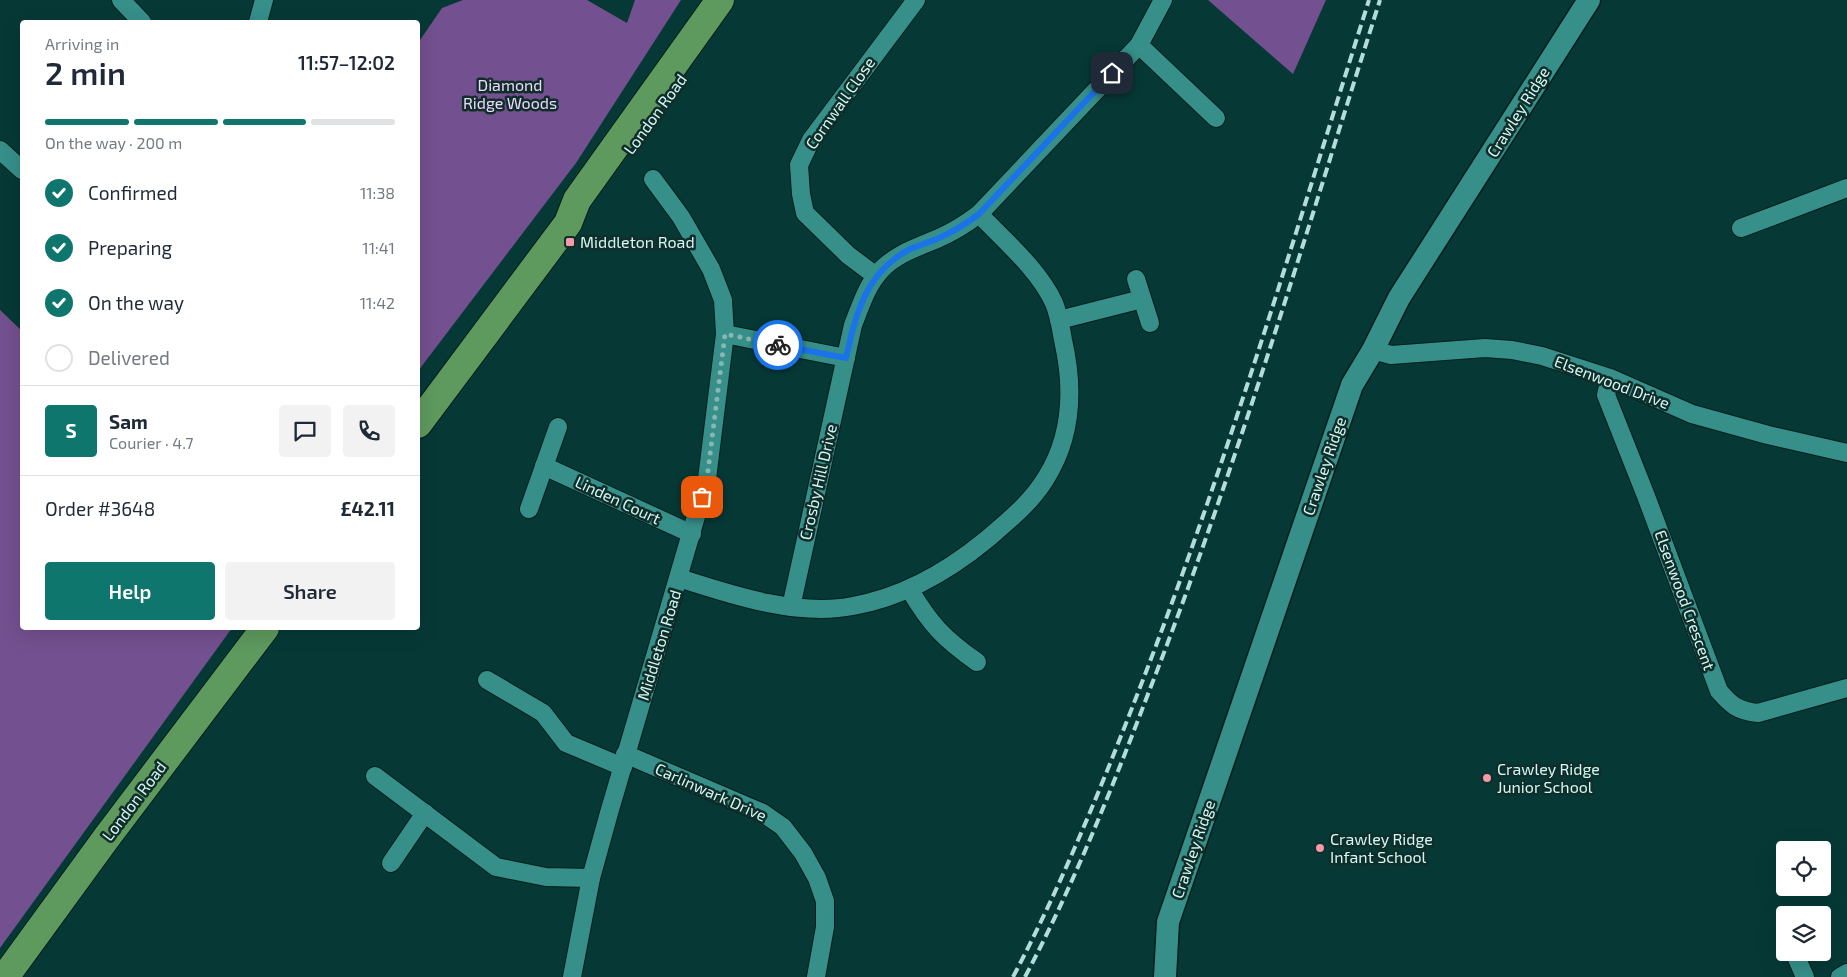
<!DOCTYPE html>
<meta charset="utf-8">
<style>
:root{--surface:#fff;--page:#f2f2f3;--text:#1f2937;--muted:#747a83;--line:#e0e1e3;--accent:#0f766e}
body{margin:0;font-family:"Exo 2",sans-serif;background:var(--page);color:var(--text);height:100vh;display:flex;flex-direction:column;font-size:19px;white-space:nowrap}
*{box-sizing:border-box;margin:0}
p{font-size:16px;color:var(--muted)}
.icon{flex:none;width:28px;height:28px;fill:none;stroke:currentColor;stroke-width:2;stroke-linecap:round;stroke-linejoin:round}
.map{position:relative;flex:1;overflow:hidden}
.panel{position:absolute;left:20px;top:20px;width:400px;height:610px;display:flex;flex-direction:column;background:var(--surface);border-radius:5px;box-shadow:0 5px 20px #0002}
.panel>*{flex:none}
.tools{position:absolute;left:1776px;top:841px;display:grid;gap:10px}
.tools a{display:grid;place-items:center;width:55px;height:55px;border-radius:5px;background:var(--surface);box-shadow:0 5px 20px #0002;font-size:25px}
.pin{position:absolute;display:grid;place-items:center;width:42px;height:42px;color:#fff;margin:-21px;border-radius:10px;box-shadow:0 2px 8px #0006}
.courier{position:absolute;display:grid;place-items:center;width:50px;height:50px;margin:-25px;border:4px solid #1a73e8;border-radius:50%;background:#fff;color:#222;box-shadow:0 1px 6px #0007}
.headline em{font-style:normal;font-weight:600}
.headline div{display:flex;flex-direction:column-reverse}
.headline{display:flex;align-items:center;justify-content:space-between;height:85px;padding:0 25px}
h1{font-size:32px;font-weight:600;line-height:38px}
.bar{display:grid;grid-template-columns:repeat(4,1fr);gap:8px 5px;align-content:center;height:60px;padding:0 25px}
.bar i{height:6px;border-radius:4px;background:var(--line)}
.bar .current{background:var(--accent)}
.bar p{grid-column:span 4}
.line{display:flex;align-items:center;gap:12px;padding:0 25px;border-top:1px solid var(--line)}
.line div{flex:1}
.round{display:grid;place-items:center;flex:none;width:52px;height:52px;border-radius:5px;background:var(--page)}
ol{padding:0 25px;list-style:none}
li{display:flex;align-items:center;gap:15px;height:55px}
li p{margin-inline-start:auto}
li .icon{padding:5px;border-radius:50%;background:var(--accent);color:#fff;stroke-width:4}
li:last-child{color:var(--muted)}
li i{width:28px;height:28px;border:2px solid var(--line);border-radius:50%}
.button{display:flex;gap:10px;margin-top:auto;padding:10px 25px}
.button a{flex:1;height:58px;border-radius:5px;background:var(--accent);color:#fff;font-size:20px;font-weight:600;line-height:58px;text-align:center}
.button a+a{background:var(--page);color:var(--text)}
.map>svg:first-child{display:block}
.forest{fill:#73508f}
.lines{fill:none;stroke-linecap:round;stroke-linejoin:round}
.minor-casing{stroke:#031e1c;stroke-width:20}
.tertiary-casing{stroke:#031e1c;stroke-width:25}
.primary-casing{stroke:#031e1c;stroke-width:30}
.minor{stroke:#368f89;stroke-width:18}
.tertiary{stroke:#368f89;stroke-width:22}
.primary{stroke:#5e995e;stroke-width:28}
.rail{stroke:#b3ddd9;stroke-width:4;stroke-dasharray:10 5;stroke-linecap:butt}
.done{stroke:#89b6b2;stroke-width:5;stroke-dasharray:0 9}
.route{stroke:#1a73e8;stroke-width:6}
.poi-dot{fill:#f39aaa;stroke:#112d2a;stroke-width:2}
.labels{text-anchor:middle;stroke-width:5;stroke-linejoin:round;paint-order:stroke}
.park-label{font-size:16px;fill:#edd9ff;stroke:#112d2a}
.street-label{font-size:16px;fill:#d0f9f4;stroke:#112d2a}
.poi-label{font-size:16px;fill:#d0f9f4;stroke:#112d2a;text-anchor:start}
</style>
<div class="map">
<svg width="1847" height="977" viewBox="0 0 1847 977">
<rect width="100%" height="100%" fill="#063936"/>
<g class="forest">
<polygon points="463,0 587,0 627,23 635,0 681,0 576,163 418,371 418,43 442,8"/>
<polygon points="1208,0 1326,0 1293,74"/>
<polygon points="0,310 22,331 22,628 232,628 0,948"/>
</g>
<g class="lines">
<g class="minor-casing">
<g id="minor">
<polyline points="121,0 142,22"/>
<polyline points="258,22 264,0"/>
<polyline points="1139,45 1216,118"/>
<polyline points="0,150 22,170"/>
<polyline points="1741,228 1847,188"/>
<polyline points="876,276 848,255 805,213 801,194 799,165 811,140 916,0"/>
<polyline points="1136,279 1150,323"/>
<polyline points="1059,320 1142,299"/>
<polyline points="725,334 846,358"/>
<polyline points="1373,350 1391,355 1485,348 1512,350 1542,356 1610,378 1692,414 1768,435 1847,453"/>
<path d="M1610 378 1606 395 1646 496 1719 691C1731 705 1738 711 1758 713L1847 688"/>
<polyline points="544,466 692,534"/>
<polyline points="529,509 558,427"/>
<path d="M679 578C732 595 797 617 853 606 903 597 947 572 986 540 1008 521 1031 503 1046 478 1073 435 1074 388 1063 340 1061 328 1059 315 1054 303 1039 270 1004 240 979 214"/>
<path d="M910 590C930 624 944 639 977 662"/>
<path d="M791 607 853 325C861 305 867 285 881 270 897 253 919 247 939 238 953 232 967 223 979 214L1139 45 1163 0"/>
<polyline points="487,680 543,713 566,743 623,767"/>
<polyline points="625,754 763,813 783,827 803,853 817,878 825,901 825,927 816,977"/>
<polyline points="375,776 496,867 546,877 591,878"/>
<polyline points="391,863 425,813"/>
<polyline points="1794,952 1805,977"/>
<polyline points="572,977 591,878 609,813 707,479 725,334 723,300 711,269 681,217 653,179"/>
<polyline points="1840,977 1847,973"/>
</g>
</g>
<g class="tertiary-casing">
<polyline id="tertiary" points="1165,977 1168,922 1352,385 1373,350 1399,298 1589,0"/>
</g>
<g class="primary-casing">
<g id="primary">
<polyline points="418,424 568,223 577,200 720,0"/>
<polyline points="5,977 107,837 265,628"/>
</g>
</g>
<use href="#minor" class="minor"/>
<use href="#tertiary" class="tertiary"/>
<use href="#primary" class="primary"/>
<g class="rail">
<path d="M1013 977C1062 884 1101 788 1139 690 1227 464 1296 231 1369 0"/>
<path d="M1025 977C1073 886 1111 791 1148 694 1237 467 1306 233 1380 0"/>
</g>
</g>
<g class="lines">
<polyline class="done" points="702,497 707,479 725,334 778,345"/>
<path class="route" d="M778 345 846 358C856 313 866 272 910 249 920 245 930 242 939 238 953 232 967 223 979 214L1112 73"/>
</g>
<g class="poi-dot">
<rect x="565" y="237" width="10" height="10" rx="2.5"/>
<circle cx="1487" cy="778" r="5"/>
<circle cx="1320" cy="848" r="5"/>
</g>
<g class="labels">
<g class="park-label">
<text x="510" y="91">Diamond<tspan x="510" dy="18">Ridge Woods</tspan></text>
</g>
<g class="street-label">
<text transform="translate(840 103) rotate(-55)" y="6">Cornwall Close</text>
<text transform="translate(1518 112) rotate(-58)" y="6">Crawley Ridge</text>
<text transform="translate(655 114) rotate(-54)" y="6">London Road</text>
<text transform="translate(1612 382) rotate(21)" y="6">Elsenwood Drive</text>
<text transform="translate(1324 466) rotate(-71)" y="6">Crawley Ridge</text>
<text transform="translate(818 482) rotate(-77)" y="6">Crosby Hill Drive</text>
<text transform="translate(618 500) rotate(25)" y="6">Linden Court</text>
<text transform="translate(1685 600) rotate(70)" y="6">Elsenwood Crescent</text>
<text transform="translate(659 645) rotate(-73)" y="6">Middleton Road</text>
<text transform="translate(711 792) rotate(24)" y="6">Carlinwark Drive</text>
<text transform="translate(134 801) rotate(-53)" y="6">London Road</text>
<text transform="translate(1193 849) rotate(-71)" y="6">Crawley Ridge</text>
</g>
<g class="poi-label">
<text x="580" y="248">Middleton Road</text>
<text x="1497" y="775">Crawley Ridge<tspan x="1497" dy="18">Junior School</tspan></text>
<text x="1330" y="845">Crawley Ridge<tspan x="1330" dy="18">Infant School</tspan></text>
</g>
</g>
</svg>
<div class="tools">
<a><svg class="icon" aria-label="locate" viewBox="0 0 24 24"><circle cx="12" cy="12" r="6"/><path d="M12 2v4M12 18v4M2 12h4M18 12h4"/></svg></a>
<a><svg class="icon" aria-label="layers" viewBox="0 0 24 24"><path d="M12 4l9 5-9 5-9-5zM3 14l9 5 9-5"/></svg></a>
</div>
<div class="pin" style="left:702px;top:497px;background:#ea580c"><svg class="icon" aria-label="bag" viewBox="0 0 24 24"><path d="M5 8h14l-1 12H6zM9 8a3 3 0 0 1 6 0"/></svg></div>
<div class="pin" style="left:1112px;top:73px;background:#1f2937"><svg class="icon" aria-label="home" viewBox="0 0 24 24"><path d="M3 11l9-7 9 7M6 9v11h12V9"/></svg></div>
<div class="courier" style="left:778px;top:345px"><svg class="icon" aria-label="bike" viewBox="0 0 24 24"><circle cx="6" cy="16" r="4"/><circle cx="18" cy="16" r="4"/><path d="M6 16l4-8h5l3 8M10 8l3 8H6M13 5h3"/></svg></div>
<section class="panel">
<div class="headline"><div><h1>2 min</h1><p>Arriving in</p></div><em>11:57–12:02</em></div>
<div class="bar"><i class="current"></i><i class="current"></i><i class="current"></i><i></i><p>On the way · 200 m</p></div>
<ol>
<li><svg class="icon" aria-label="check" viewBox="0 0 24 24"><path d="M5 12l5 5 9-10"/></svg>Confirmed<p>11:38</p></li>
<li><svg class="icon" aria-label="check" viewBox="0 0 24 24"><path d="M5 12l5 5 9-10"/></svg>Preparing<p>11:41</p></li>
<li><svg class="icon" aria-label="check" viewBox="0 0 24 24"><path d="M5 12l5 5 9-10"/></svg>On the way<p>11:42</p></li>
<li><i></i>Delivered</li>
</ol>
<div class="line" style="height:90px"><b class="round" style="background:var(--accent);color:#fff">S</b><div><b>Sam</b><p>Courier · 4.7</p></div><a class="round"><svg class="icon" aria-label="chat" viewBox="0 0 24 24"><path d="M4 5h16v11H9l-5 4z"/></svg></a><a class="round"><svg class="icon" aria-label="phone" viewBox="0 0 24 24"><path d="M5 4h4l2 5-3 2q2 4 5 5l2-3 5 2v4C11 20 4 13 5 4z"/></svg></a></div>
<div class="line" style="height:65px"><div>Order #3648</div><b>£42.11</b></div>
<div class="button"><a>Help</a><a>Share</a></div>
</section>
</div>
